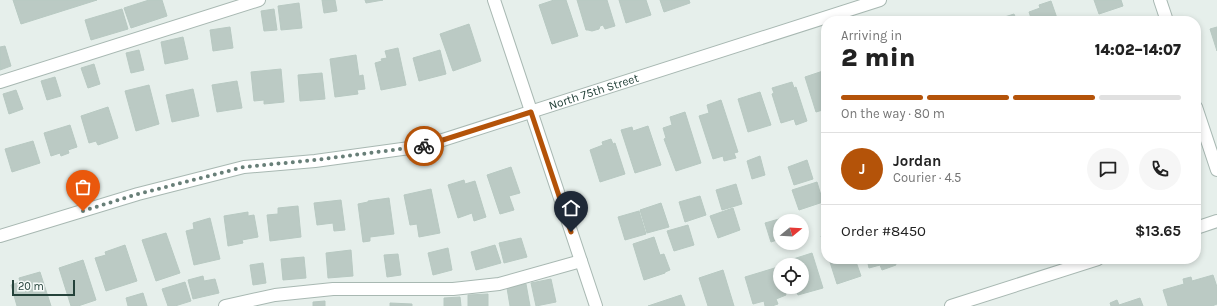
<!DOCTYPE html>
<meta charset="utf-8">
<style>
:root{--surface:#fff;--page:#f6f6f6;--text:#222;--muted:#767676;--line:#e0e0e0;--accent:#b45309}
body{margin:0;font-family:Karla,sans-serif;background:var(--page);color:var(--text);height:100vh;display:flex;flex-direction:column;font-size:15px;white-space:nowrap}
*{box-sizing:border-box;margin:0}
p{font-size:13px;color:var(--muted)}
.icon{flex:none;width:22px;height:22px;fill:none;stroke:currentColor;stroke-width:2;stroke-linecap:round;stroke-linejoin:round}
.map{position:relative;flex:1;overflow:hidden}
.sheet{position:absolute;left:821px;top:16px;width:380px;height:248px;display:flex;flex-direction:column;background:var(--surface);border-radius:16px;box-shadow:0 2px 6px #0003}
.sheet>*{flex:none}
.needle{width:26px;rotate:72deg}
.controls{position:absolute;left:773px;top:214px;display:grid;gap:8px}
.controls a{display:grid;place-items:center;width:36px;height:36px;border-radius:50%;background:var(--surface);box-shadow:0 2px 6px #0003;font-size:20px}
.scale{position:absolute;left:12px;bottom:10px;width:63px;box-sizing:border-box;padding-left:4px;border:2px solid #24423a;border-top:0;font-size:11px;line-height:14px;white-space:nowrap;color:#24423a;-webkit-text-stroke:3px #f7fbf9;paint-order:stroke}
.pin{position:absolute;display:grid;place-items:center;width:34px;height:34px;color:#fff;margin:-41px -17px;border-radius:50% 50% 50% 0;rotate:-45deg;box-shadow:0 0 4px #0007}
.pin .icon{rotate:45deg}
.courier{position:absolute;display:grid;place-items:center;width:40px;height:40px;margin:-20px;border:3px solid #b45309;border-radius:50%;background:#fff;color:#222;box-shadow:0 1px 5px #0007}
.summary em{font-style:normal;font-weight:800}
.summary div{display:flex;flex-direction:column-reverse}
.summary{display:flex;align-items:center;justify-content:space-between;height:68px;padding:0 20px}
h1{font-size:26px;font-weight:800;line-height:30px}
.bar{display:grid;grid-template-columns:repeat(4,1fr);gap:6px 4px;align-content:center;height:48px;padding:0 20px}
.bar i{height:5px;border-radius:3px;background:var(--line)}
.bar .active{background:var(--accent)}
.bar p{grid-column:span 4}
.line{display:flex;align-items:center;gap:10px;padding:0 20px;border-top:1px solid var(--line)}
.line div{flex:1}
.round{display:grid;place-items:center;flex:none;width:42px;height:42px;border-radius:21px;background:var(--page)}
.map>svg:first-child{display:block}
.building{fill:#bbcac4;stroke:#b8c9c2}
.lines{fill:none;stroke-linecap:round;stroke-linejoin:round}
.minor-casing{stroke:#a8b8b2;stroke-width:14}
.minor{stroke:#fff;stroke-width:12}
.done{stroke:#687f78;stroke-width:4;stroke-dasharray:0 7.2}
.route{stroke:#b45309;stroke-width:5}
.labels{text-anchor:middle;stroke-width:4;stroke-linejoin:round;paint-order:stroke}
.street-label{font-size:12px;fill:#24423a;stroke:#f7fbf9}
</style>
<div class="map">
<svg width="1217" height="306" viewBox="0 0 1217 306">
<rect width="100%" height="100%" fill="#e6efeb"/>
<g class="building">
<polygon points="13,0 97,0 21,24"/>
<polygon points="149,0 162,0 167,16 131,28 124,8"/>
<polygon points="322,0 335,0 337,11 324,13"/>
<polygon points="365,0 383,0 366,3"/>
<polygon points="554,0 566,0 578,36 552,44 539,5"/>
<polygon points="577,0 607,0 615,26 605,29 603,25 600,26 599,29 592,31 588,30 586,30"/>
<polygon points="619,0 646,0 651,15 626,23"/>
<polygon points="660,0 689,0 690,3 664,12"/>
<polygon points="1094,0 1121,0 1123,6 1099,14"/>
<polygon points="1051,1 1058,21 1032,21 1029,12 1040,8 1039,5"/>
<polygon points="299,3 302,28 281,30 278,6"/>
<polygon points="122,9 128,29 91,40 85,20"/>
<polygon points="274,9 277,30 264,31 261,11"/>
<polygon points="1014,14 1017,21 992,21"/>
<polygon points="1085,17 1087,21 1074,21"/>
<polygon points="469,24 481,61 453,71 440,34"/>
<polygon points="230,27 233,48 213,51 210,30"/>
<polygon points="1217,27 1217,51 1210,29"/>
<polygon points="183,37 188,59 165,64 161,42"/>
<polygon points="5,46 11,66 0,70 0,47"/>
<polygon points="398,48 406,85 381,90 375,63 382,61 381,59 387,58 385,51"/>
<polygon points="139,50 144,70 131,73 126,53"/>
<polygon points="440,50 446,74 419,81 413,58"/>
<polygon points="356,55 359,76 363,75 365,89 357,90 358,94 335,97 330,59"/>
<polygon points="94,64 100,84 88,88 81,68"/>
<polygon points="281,69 284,102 264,104 264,100 254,101 251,72"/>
<polygon points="826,70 826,109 816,112 805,77"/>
<polygon points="322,73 325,99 300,101 298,75"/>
<polygon points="55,77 61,96 47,100 41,81"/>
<polygon points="237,81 242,108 217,112 212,85"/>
<polygon points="792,82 794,88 796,87 807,121 796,125 794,119 781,123 772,94 774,93 772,88"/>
<polygon points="149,85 159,124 136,131 125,91"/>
<polygon points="193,89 199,116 172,122 166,95"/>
<polygon points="16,90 23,109 9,114 3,94"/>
<polygon points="760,92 771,125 748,132 738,99"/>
<polygon points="721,100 738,152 734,153 736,158 724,161 723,156 713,159 699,116 709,113 707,105"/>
<polygon points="108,107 118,138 98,145 96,141 89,143 81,116"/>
<polygon points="685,112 701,163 676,171 664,139 666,138 663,128 672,125 670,117"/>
<polygon points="70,125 77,147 68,150 69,153 61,156 60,153 51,156 44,133"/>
<polygon points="648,126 661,165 635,173 621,130 632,127 633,131"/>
<polygon points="611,139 613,144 615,143 625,174 600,182 590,150 603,145 602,142"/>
<polygon points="33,141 40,163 12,172 5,149"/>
<polygon points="760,156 765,175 752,179 747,161"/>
<polygon points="807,160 813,179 794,185 788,167"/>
<polygon points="511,167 520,193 509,196 514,210 500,214 487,175"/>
<polygon points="464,180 465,184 475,181 486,217 474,221 472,213 458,218 448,185"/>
<polygon points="817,182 823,202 799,210 792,190"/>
<polygon points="736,184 742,204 722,210 716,190"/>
<polygon points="431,189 440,233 419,237 417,224 410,225 404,195"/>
<polygon points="700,196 706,215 685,222 679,202"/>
<polygon points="389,198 394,234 370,237 370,241 363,242 358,204 368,202 368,201"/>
<polygon points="341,200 345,230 334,231 333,223 317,225 314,203"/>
<polygon points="661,203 669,227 647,233 640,210"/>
<polygon points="298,206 301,237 270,241 267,215 278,214 278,208"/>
<polygon points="733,208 740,230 718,238 710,216"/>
<polygon points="639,211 646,234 625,240 618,217"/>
<polygon points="248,212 248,216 254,215 258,237 242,240 243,243 228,246 224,216"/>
<polygon points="210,218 220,259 194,265 186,231 194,229 193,223"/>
<polygon points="779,219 780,239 771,242 765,223"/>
<polygon points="688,225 694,245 674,251 667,231"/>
<polygon points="166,233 180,273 156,281 142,240"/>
<polygon points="826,234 826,251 821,236"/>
<polygon points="654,237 660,255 664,254 670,270 665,272 665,273 644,280 633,244"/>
<polygon points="521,238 527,257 504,263 499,243"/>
<polygon points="125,245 137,281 106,291 95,258 106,255 105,252"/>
<polygon points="495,245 501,263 476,270 471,252"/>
<polygon points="448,248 452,270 433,275 428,253"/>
<polygon points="351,250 353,276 328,278 326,253"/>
<polygon points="812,253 823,288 798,295 795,287 802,287 802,265 788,265 787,261"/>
<polygon points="398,254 401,275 387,277 384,255"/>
<polygon points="304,257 306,278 283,280 281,259"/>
<polygon points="829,259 855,259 861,276 837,284"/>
<polygon points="867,259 894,259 896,265 882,270 880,265 869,268"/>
<polygon points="83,260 96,300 78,306 71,306 59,268"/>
<polygon points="263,263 266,283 253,285 250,265"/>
<polygon points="778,267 780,274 780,287 784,287 786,295 776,299 778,304 772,306 765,306 764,301 753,304 745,277"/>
<polygon points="723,270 734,306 708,306 699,278"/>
<polygon points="40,272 51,306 17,306 11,285 20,282 19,278"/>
<polygon points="1213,275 1217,287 1217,304 1212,306 1168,306 1163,290 1184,284 1183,279 1191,277 1192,281"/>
<polygon points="203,276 204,281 215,279 219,293 193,299 188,280"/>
<polygon points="551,279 556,302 536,306 531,283"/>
<polygon points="185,282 191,301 175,306 168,306 162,289"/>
<polygon points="526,284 530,306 510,306 507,288"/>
<polygon points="143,293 147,306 128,306 126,298"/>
<polygon points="488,294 488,306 468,306 468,295"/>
<polygon points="681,295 685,306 648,306"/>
<polygon points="460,297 461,306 444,306 444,298"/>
<polygon points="1140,298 1143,306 1111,306 1110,303 1117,300 1119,305"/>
<polygon points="325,301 325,306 313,306 313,302"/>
<polygon points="390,303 412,304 412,306 390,306"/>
</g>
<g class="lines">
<g class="minor-casing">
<g id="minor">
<polyline points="494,0 596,306"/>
<polyline points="1160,0 1167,21"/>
<polyline points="0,82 259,0"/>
<polyline points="1196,107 1217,170"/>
<polyline points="1196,228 1217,221"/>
<path id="s1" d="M0 236 138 194 244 167 315 161 424 146 880 0"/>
<polyline points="225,306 275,295 333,289 453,289 499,284 581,261"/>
<polyline points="951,306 1098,259"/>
</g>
</g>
<use href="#minor" class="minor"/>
</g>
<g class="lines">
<polyline class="done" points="83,211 138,194 244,167 315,160 424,146"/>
<polyline class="route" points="424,146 531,112 571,232"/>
</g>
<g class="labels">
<g class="street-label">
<text dy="4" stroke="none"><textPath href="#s1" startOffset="613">North 75th Street</textPath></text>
</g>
</g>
</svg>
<div class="controls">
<a><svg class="needle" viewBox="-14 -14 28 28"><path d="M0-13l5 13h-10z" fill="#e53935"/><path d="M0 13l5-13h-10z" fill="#767676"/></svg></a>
<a><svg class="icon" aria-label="locate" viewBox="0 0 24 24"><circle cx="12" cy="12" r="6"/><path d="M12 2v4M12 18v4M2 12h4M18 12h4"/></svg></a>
</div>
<div class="scale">20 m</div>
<div class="pin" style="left:83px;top:211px;background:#ea580c"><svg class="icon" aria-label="bag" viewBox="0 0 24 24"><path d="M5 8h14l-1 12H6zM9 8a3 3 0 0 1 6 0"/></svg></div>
<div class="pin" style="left:571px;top:232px;background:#1f2937"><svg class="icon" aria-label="home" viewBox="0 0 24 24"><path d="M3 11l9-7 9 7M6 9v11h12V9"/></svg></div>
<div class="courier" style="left:424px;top:146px"><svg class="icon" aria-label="bike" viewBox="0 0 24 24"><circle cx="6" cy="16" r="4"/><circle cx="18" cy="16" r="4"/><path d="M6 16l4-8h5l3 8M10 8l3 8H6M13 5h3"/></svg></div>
<section class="sheet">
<div class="summary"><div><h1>2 min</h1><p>Arriving in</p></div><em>14:02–14:07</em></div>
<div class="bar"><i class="active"></i><i class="active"></i><i class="active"></i><i></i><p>On the way · 80 m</p></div>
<div class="line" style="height:72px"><b class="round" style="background:var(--accent);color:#fff">J</b><div><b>Jordan</b><p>Courier · 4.5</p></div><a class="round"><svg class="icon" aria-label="chat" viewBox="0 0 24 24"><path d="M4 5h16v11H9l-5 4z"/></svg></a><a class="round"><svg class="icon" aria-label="phone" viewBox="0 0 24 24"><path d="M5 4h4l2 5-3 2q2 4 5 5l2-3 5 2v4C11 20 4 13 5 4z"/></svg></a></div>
<div class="line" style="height:52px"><div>Order #8450</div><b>$13.65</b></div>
</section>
</div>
